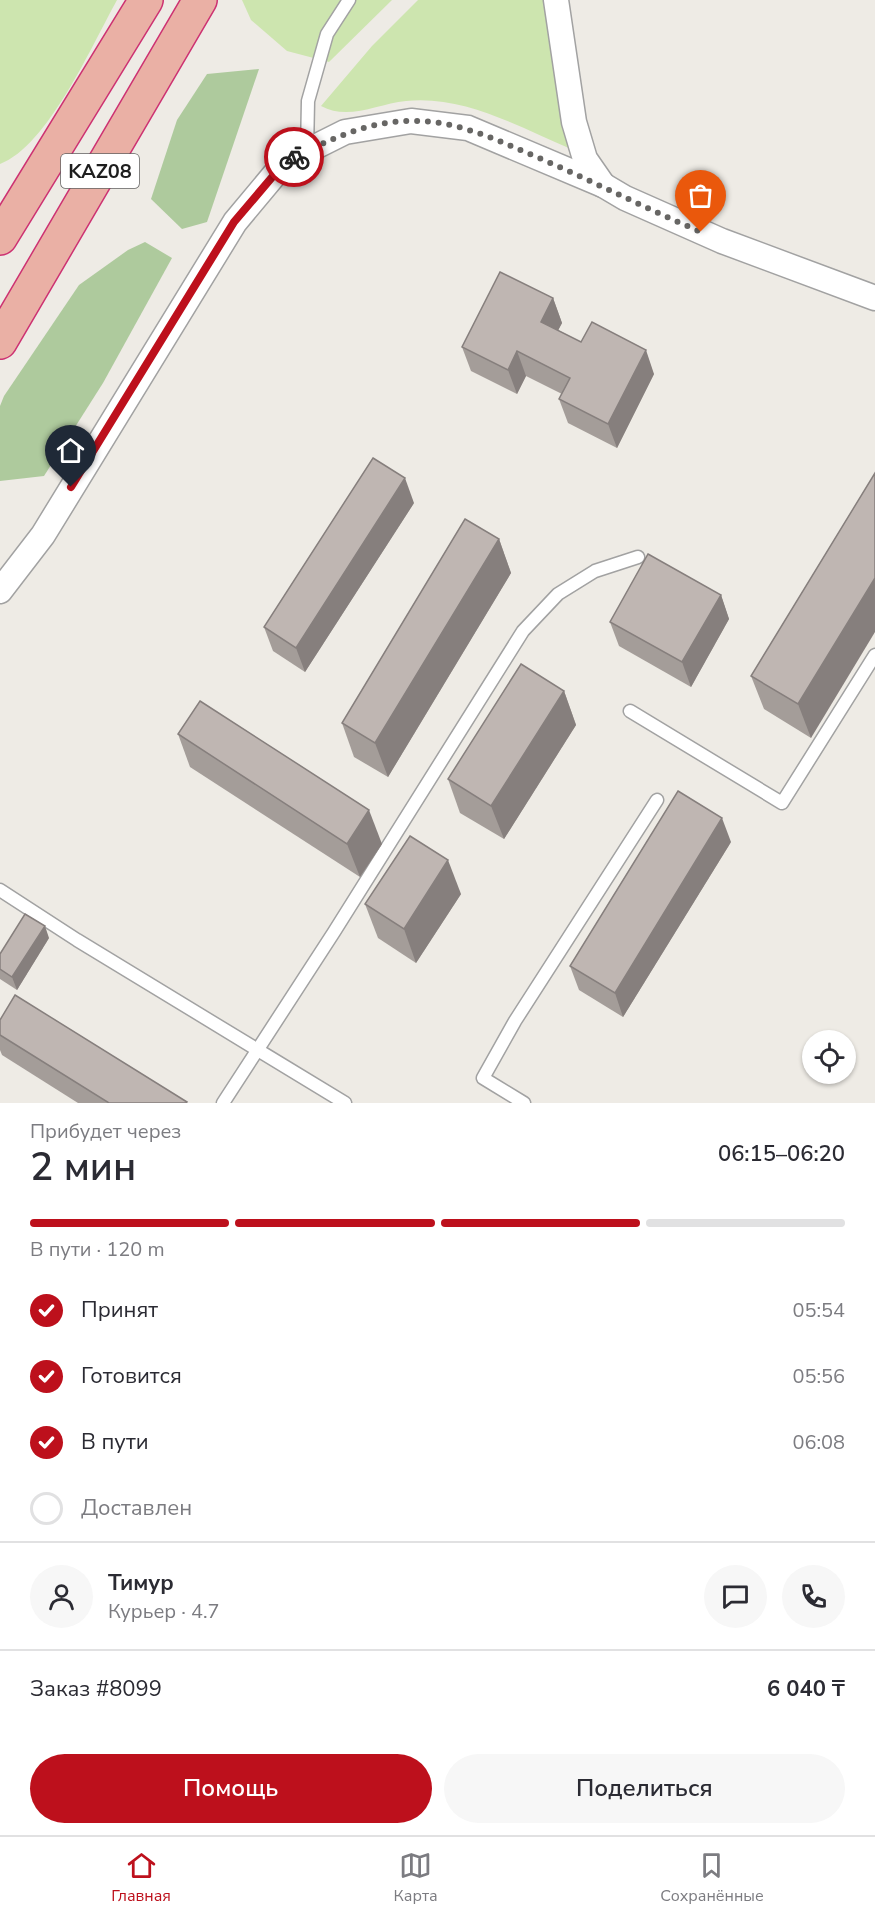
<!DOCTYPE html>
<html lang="ru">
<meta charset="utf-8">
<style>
:root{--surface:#fff;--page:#f7f7f7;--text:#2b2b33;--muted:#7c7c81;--line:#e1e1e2;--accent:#bd101c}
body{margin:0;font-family:"Nunito Sans",sans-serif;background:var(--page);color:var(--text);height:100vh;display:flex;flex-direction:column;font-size:22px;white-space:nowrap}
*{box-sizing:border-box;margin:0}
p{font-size:20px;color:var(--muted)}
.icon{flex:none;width:33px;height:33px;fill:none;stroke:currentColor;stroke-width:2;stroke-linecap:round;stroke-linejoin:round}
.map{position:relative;height:1103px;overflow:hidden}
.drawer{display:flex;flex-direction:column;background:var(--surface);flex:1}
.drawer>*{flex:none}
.tools{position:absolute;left:802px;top:1030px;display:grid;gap:12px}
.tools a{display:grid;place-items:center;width:54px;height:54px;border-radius:50%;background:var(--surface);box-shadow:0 2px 4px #0004;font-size:30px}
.pin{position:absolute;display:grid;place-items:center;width:51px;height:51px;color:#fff;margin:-62px -26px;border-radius:50% 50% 50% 0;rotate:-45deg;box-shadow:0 0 6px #0007}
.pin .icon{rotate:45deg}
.courier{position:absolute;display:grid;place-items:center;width:60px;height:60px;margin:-30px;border:4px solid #bd101c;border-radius:50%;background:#fff;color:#222;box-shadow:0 2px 8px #0007}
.head em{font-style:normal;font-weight:600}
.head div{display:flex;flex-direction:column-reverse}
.head{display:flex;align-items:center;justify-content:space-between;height:102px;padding:0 30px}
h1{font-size:39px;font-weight:600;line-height:45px}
.bar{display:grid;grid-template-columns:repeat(4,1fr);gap:9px 6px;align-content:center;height:72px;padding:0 30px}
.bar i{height:8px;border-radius:4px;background:var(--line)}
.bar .on{background:var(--accent)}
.bar p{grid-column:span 4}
.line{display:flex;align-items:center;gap:15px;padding:0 30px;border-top:2px solid var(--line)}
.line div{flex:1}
.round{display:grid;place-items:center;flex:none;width:63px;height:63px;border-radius:32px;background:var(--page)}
ol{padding:0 30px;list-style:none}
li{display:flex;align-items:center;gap:18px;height:66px}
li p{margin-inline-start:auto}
li .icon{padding:6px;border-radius:50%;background:var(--accent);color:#fff;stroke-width:4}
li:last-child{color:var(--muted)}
li i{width:33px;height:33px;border:3px solid var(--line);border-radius:50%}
.button{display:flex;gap:12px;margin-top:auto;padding:12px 30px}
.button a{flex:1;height:69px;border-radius:36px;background:var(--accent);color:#fff;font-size:24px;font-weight:600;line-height:69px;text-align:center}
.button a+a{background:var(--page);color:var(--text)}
.menu{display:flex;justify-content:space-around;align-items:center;height:84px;border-top:2px solid var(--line);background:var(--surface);font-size:16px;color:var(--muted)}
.menu a{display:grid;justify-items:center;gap:3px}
.menu .on{color:var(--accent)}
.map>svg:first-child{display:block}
.grass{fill:#cde5af}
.forest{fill:#aeca9d}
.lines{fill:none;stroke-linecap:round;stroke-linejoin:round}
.service-casing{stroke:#a2a2a2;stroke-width:15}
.minor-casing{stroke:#a2a2a2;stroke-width:27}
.trunk-casing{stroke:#cd3272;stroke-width:36}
.service{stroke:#fff;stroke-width:12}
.minor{stroke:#fff;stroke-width:24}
.trunk{stroke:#eab0a5;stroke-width:33}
.wall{fill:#a49d99}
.shaded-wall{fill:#867f7d}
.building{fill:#bfb6b2;stroke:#867f7d;stroke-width:1.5}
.done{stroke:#676664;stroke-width:6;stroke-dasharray:0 10.8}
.route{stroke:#bd101c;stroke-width:8}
.labels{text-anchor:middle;stroke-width:4.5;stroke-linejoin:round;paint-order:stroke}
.shield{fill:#fff;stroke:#626262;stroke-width:1.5}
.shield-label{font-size:20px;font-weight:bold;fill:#1e1e1e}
</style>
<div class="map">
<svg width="875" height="1103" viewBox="0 0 875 1103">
<rect width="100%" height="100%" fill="#eeebe5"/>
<g class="grass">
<path d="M0 0H117C92 45 48 146 0 164Z"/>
<polygon points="242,0 392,0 329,62 287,51 251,20"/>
<path d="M418 0H543L571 149C519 127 464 95 406 101 377 104 348 121 321 106L372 46Z"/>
</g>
<g class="forest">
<polygon points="259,69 207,222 182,229 151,199 177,120 207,74"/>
<polygon points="145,242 172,258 103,383 44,476 0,481 0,406 4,396 79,285 128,250"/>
</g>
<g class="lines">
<g class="service-casing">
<g id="service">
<polyline points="307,151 308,101 327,34 349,0"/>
<polyline points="630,711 782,803 875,655"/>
<polyline points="0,890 77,940 345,1103"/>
<polyline points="223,1103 334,932 523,631 558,594 595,571 638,557"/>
<polyline points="524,1103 483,1078 515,1021 657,800"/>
</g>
</g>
<g class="minor-casing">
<g id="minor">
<polyline points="556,0 574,122 585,159 603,185"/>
<polyline points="0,591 43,535 235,222 285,162 345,132 411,121 468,128 603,185 625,198 722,241 875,298"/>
</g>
</g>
<g class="trunk-casing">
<g id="trunk">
<polyline points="0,238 146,0"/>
<polyline points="0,342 200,0"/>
</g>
</g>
<use href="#service" class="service"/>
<use href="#minor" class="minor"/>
<use href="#trunk" class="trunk"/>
</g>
<g class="wall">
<polygon points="553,298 562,323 558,330 581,342 654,374 617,448 568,423 559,399 562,394 526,376 517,394 471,371 462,347"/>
<polygon points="875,473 811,738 764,709 751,676"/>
<polygon points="414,503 305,672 273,651 264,627"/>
<polygon points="499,539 511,573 388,777 354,757 342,723"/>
<polygon points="721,595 729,619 691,687 619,646 610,622"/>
<polygon points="564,691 576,725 504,839 460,813 448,779"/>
<polygon points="178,734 382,844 360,877 190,767"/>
<polygon points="731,842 623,1017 579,990 570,966"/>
<polygon points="461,894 416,963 378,938 365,904"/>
<polygon points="49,938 17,990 0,979 0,954"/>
<polygon points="0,1020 187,1103 78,1103 2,1055 0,1050"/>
</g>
<g class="shaded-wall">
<polygon points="553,298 562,323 550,346 541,322"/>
<polygon points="646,350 654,374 617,448 608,424"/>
<polygon points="517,351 526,376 517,394 508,370"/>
<polygon points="405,478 414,503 305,672 296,648"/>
<polygon points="499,539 511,573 388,777 375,743"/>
<polygon points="875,578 875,632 811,738 798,704"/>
<polygon points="721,595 729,619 691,687 682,662"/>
<polygon points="564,691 576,725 504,839 491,806"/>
<polygon points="369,810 382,844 360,877 347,844"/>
<polygon points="722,818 731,842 623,1017 615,993"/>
<polygon points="448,860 461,894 416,963 404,929"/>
<polygon points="45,926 49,938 17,990 12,977"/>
</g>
<g class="building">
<polygon points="500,272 553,298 541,322 581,342 592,322 646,350 608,424 559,399 570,378 517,351 508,370 462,347"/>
<polygon points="373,458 405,478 296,648 264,627"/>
<polygon points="875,473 875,578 798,704 751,676"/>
<polygon points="465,519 499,539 375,743 342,723"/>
<polygon points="648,554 721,595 682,662 610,622"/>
<polygon points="521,664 564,691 491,806 448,779"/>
<polygon points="200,701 369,810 347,844 178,734"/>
<polygon points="678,791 722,818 615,993 570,966"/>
<polygon points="410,836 448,860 404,929 365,904"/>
<polygon points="25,914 45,926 12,977 0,969 0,954"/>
<polygon points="15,995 187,1102 186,1103 109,1103 0,1035 0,1020"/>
</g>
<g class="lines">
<path class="done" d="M294 157C331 139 369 121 411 121 454 120 492 138 530 154 588 179 643 207 701 232"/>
<polyline class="route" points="71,487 234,222 285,162 294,157"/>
</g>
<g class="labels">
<rect class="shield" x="61" y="154" width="78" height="34" rx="4.5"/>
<g class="shield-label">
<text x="100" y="178">KAZ08</text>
</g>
</g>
</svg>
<div class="tools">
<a><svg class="icon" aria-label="locate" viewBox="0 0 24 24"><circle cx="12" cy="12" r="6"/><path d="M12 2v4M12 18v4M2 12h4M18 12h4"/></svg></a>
</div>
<div class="pin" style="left:701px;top:232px;background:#ea580c"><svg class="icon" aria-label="bag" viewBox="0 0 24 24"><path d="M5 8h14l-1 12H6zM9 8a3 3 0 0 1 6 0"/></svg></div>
<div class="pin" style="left:71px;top:487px;background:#1f2937"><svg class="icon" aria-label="home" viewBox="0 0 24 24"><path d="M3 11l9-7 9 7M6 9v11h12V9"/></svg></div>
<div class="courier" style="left:294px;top:157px"><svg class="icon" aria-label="bike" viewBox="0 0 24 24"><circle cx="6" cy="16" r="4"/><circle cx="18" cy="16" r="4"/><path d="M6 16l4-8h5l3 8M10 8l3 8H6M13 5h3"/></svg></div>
</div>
<section class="drawer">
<div class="head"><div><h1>2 мин</h1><p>Прибудет через</p></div><em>06:15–06:20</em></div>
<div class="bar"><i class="on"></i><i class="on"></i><i class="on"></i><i></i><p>В пути · 120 m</p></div>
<ol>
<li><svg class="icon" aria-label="check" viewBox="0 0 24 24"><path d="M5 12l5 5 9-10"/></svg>Принят<p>05:54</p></li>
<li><svg class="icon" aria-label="check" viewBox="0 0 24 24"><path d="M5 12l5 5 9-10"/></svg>Готовится<p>05:56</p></li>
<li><svg class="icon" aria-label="check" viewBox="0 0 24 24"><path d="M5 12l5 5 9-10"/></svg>В пути<p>06:08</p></li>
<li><i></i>Доставлен</li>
</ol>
<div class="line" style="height:108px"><a class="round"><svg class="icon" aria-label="person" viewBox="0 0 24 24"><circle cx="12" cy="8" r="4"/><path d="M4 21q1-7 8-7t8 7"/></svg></a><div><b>Тимур</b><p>Курьер · 4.7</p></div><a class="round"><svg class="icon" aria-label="chat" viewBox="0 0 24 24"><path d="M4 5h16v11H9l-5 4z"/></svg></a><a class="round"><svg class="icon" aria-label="phone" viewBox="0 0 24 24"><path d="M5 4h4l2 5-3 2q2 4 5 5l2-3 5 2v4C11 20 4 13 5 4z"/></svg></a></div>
<div class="line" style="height:78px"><div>Заказ #8099</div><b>6 040 ₸</b></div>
<div class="button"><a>Помощь</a><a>Поделиться</a></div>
</section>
<nav class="menu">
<a class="on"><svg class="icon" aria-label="home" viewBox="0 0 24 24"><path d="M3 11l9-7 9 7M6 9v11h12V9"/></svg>Главная</a>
<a><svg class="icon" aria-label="map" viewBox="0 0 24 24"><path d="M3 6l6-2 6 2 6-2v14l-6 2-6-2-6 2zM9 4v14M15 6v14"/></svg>Карта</a>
<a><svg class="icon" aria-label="saved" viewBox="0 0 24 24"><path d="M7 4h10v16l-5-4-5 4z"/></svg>Сохранённые</a>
</nav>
